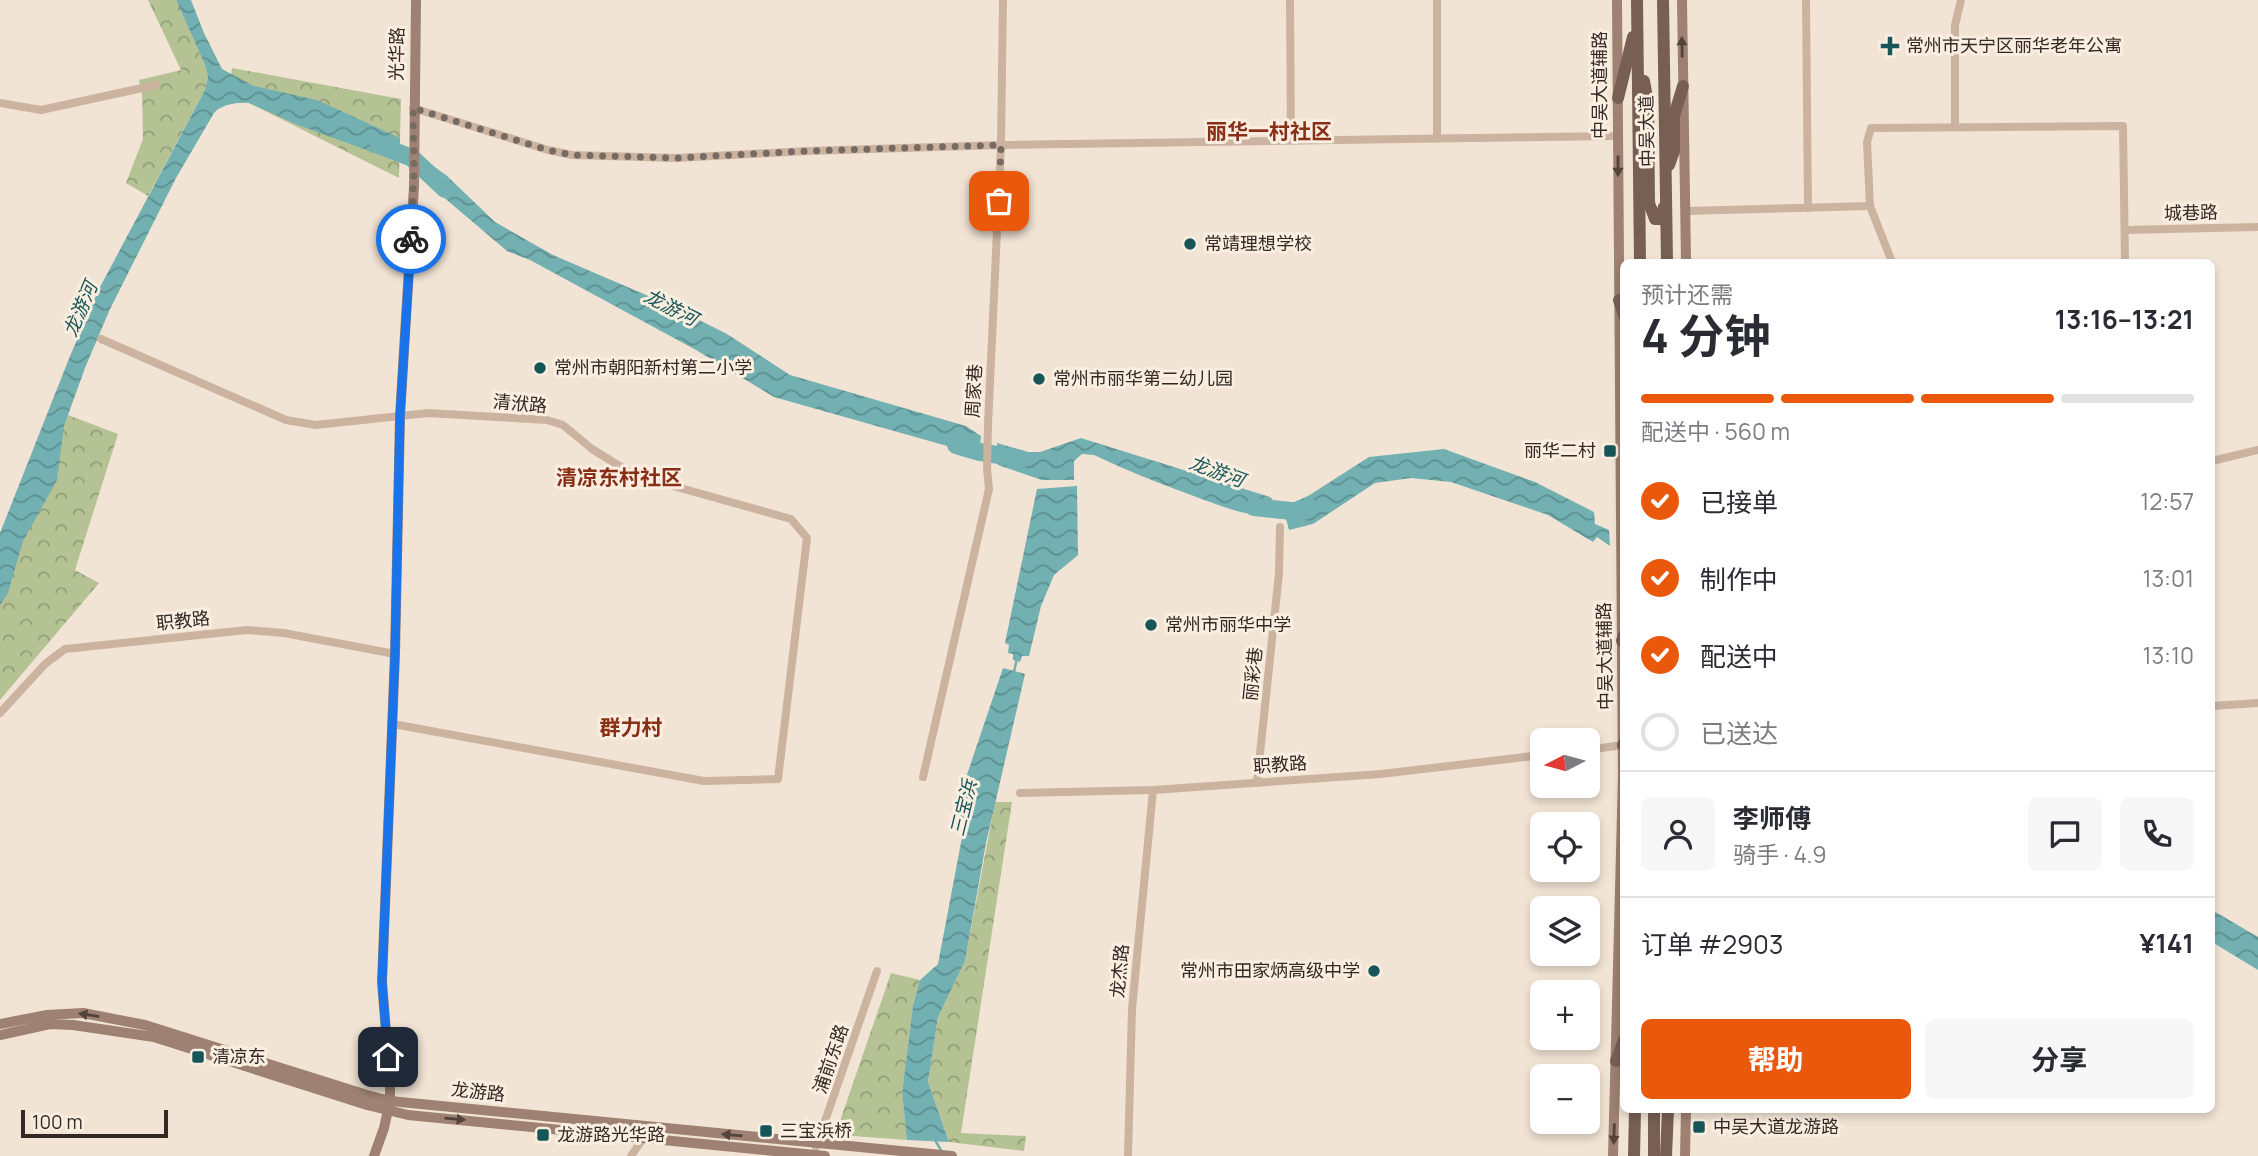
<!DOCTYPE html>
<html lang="zh">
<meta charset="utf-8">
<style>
:root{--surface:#fff;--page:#f7f7f7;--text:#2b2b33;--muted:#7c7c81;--line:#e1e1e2;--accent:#ea580c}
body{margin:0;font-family:Manrope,"Noto Sans SC",sans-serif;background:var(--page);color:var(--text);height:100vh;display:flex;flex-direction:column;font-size:26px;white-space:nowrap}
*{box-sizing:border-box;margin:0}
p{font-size:23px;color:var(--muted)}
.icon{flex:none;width:38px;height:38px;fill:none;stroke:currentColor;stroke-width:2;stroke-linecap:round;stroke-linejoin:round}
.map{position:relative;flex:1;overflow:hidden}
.details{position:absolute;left:1620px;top:259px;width:595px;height:854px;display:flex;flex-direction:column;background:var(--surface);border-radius:10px;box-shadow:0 4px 10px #0003}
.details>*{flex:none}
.needle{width:46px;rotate:264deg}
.controls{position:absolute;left:1530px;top:728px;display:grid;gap:14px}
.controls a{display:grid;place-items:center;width:70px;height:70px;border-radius:10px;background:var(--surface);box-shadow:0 4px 10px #0003;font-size:35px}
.scale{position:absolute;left:21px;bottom:18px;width:147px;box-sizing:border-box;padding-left:7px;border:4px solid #342924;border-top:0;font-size:19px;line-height:24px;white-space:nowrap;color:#342924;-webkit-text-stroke:5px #faeee1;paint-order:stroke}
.pin{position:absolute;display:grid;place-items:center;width:60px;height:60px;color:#fff;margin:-30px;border-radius:14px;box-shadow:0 4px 10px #0006}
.courier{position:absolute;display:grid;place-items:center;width:70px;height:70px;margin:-35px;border:5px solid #1a73e8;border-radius:50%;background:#fff;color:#222;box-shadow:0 2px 9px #0007}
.summary em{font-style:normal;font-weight:700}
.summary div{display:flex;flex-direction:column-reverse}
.summary{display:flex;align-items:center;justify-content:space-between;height:119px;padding:0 21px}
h1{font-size:46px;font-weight:700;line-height:52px}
.bar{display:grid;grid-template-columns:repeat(4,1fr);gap:10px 7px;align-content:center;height:84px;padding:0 21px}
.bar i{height:9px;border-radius:5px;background:var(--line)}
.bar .selected{background:var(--accent)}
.bar p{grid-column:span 4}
.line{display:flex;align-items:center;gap:18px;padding:0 21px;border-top:2px solid var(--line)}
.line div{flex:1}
.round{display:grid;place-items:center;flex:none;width:74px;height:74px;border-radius:10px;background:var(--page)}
ol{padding:0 21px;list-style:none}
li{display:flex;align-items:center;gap:21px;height:77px}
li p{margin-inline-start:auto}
li .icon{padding:7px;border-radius:50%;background:var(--accent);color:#fff;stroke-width:4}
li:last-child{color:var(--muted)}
li i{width:38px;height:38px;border:4px solid var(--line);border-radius:50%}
.button{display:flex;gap:14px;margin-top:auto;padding:14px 21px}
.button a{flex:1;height:80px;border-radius:10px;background:var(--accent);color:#fff;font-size:28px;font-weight:700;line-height:80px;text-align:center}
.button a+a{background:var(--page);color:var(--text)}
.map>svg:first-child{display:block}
.forest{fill:url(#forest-crowns)}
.water{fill:url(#water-waves)}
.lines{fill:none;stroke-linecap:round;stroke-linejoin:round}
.stream{stroke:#72b0b1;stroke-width:2.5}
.river{stroke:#72b0b1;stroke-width:18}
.street{stroke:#cbb3a0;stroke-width:8}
.secondary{stroke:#9e8172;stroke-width:10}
.primary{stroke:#785f54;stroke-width:12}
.oneway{fill:#54433b}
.done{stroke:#766a62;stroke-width:7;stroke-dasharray:0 12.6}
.route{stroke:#1a73e8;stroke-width:9}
.poi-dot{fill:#175658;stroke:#faeee1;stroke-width:2.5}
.labels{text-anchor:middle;stroke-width:6;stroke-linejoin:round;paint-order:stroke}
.poi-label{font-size:18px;fill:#342924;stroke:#faeee1;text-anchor:start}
.street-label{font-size:18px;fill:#342924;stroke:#faeee1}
.water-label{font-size:19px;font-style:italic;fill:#175658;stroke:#faeee1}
.quarter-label{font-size:21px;font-weight:bold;fill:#892f17;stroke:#faeee1}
</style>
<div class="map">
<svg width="2258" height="1156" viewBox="0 0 2258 1156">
<defs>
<pattern id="forest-crowns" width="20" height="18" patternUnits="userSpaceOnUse" patternTransform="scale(1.75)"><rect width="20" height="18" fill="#b4c294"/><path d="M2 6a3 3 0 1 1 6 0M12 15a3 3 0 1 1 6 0" fill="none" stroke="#939e79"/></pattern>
<pattern id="water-waves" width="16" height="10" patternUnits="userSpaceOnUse" patternTransform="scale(1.75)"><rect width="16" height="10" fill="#72b0b1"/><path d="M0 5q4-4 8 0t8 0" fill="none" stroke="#5e8f90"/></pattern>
</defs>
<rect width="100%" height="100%" fill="#f2e4d5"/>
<g class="forest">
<polygon points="148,0 176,0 205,65 208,77 205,90 148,196 126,183 143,139 142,95 139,80 181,70"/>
<polygon points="232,68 401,99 399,178 249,103 241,102 227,105"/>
<polygon points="68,415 118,434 75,570 99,583 0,700 0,568"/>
<polygon points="995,802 1012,802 961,1133 1026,1136 1024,1151 949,1142 928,1082 938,1017 965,961"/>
<polygon points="891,973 920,980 913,1005 902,1093 907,1140 853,1136 843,1132 840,1121"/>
</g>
<g class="water">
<path d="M176 0H191L204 33 222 69 254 86 317 100 400 138 399 162 298 125 249 103C237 102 222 104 214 113L176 178 110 309 85 368 64 426 57 480 23 541 8 593 0 605V533L70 356 99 289 205 90 208 77 205 65Z"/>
<polygon points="427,162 446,175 495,222 553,255 667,304 727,334 790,375 966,426 981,436 979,455 774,397 696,350 530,260 507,251 428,184"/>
<path d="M1081 438 1270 497 1277 504 1276 515C1246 518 1219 505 1191 495 1158 483 1126 470 1094 455L1082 454 1074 461V480H1042L998 465 997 443 1028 452H1040Z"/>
<polygon points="1444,449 1535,482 1594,512 1595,524 1609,530 1610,546 1597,537 1593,542 1548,515 1451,482 1411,478 1375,483 1313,524 1289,530 1286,519 1287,505 1308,496 1369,457"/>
<polygon points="1077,486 1078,555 1054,575 1041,606 1029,656 1022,656 1020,662 1013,660 1013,654 1008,653 1009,645 1005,643 1037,489"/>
<polygon points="1003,668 1025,674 986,843 965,961 938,1017 928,1082 949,1142 907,1140 902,1093 913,1005 920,980 938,964 963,832 959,827 950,825"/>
<polygon points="2212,910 2258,937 2258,970 2212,942"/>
</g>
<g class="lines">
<g class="stream">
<polyline points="1014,672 1017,658"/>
<polyline points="935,1140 942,1152"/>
</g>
<g class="river">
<polyline points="379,145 412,158 445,189"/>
<polyline points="956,445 980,452 1021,459"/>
<polyline points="1254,507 1301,512 1309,507"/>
</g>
<g class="street">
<polyline points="1290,0 1291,140"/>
<polyline points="1437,0 1437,138"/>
<polyline points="1806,0 1808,208"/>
<polyline points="0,103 41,110 156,85"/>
<polyline points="413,108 548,150 572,155 676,158 807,151 1001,145 1618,136"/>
<polyline points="1955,127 1955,25 1961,0"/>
<polyline points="1685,211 1870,206"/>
<polyline points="2125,230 2258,227"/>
<polyline points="1892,262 1870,206 1867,142 1871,128 2123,126 2125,262"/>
<polyline points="101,339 286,420 316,425 428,413 547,420 563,425 592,449 634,475 791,519 807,538 778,779 704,781 393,724"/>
<polyline points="2212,461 2258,450"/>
<polyline points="2212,706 2258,703"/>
<polyline points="0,713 45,664 65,649 247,630 284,633 395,654"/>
<polyline points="1587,750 1623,745"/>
<polyline points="923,777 989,489 987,468 988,425 1001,145 1003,0"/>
<polyline points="1257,782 1279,573 1280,527"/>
<polyline points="1020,793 1153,790 1381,774 1542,755"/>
<polyline points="816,1147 877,971"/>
<polyline points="631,1156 644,1137 645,1126"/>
<polyline points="1128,1156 1132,1009 1153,790"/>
</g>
<g class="secondary">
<polyline points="1682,0 1686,262"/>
<polyline points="0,1024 47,1015 83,1013 145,1025 367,1095 390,1101 952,1156"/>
<polyline points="0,1035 50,1024 73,1025 154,1037 367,1105 408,1115 825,1156"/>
<polyline points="374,1156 384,1128 390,1101 390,1081 382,982 395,654 400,416 414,186 416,0"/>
<polyline points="1613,1156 1623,776 1617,0"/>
<polyline points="1685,1156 1686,1110"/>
</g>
<g class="primary">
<polyline points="1637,0 1640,262"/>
<polyline points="1663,0 1667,262"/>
<polyline points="1644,81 1648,103 1649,203 1655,219 1660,219 1664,207"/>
<polyline points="1618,98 1633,37"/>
<polyline points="1669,165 1674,151 1674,116 1683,86"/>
<polyline points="1619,300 1624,315"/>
<polyline points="1622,641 1624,635"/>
<polyline points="1623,745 1624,743"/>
<polyline points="1616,1061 1624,1040"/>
<polyline points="1654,1110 1654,1156"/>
<polyline points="1634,1156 1635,1110"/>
<polyline points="1666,1156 1668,1110"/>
</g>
</g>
<defs><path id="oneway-solid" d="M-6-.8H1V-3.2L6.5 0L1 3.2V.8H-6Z" transform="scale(1.75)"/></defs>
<g class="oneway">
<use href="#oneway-solid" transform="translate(1682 47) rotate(-91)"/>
<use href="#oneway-solid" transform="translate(1618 166) rotate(90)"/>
<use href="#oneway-solid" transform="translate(89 1015) rotate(-171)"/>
<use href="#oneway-solid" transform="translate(455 1119) rotate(5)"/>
<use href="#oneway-solid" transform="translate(1614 1134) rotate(92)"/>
<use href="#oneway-solid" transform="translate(732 1135) rotate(-175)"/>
</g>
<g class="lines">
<polyline class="done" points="411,239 414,167 413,108 548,150 572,155 676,158 807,151 1001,145 999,201"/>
<polyline class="route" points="388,1057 382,982 395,654 400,416 411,239"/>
</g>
<g class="poi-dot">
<path d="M1886.5 35.5h7v7h7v7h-7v7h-7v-7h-7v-7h7z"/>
<circle cx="1190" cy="244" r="7"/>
<circle cx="540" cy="368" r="7"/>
<circle cx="1039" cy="379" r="7"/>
<rect x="1603" y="444" width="14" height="14" rx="3.5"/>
<circle cx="1151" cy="625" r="7"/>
<circle cx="1374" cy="971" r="7"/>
<rect x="191" y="1050" width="14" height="14" rx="3.5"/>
<rect x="1692" y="1120" width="14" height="14" rx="3.5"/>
<rect x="759" y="1124" width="14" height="14" rx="3.5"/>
<rect x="536" y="1128" width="14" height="14" rx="3.5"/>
</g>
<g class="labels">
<g class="poi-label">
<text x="1906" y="52">常州市天宁区丽华老年公寓</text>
<text x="1204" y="250">常靖理想学校</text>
<text x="554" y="374">常州市朝阳新村第二小学</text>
<text x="1053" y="385">常州市丽华第二幼儿园</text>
<text x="1596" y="457" text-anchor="end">丽华二村</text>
<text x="1165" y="631">常州市丽华中学</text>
<text x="1360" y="977" text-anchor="end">常州市田家炳高级中学</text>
<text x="212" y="1063">清凉东</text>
<text x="1713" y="1133">中吴大道龙游路</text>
<text x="780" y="1137">三宝浜桥</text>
<text x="557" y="1141">龙游路光华路</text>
</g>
<g class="street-label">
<text transform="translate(397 54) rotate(-89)" y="6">光华路</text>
<text transform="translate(1600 85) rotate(-90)" y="6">中吴大道辅路</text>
<text transform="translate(1647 131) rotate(-91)" y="6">中吴大道</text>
<text transform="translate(2191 213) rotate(-1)" y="6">城巷路</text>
<text transform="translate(974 391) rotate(-87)" y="6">周家巷</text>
<text transform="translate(520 404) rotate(5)" y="6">清洑路</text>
<text transform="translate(183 621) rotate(-6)" y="6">职教路</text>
<text transform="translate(1605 656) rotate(-91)" y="6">中吴大道辅路</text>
<text transform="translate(1253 674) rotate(-84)" y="6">丽彩巷</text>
<text transform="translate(1280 765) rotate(-4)" y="6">职教路</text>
<text transform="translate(1120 971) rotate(-85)" y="6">龙杰路</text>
<text transform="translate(831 1059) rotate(-71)" y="6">浦前东路</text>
<text transform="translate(478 1092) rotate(6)" y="6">龙游路</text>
</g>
<g class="water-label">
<text transform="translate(671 307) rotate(27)" y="7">龙游河</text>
<text transform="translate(80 309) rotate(-67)" y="7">龙游河</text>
<text transform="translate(1217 471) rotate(20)" y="7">龙游河</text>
<text transform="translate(963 808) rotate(-76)" y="7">三宝浜</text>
</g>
<g class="quarter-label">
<text x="1269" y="139">丽华一村社区</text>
<text x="619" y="485">清凉东村社区</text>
<text x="631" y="735">群力村</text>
</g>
</g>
</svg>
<div class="controls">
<a><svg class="needle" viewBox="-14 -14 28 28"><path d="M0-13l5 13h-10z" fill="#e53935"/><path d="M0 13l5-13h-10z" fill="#7c7c81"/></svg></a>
<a><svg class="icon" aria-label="locate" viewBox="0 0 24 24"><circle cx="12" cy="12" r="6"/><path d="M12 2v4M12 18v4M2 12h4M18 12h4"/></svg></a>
<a><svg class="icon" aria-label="layers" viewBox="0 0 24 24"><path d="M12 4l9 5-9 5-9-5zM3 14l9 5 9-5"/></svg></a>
<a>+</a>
<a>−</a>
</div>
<div class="scale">100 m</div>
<div class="pin" style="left:999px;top:201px;background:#ea580c"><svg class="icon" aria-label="bag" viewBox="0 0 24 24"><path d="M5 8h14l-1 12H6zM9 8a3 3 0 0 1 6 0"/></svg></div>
<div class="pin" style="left:388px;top:1057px;background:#1f2937"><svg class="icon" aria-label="home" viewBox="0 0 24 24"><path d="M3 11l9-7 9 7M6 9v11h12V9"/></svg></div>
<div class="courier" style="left:411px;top:239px"><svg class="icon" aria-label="bike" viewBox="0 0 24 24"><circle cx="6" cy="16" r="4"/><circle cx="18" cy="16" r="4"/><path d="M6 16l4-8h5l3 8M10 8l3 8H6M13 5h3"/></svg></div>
<section class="details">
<div class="summary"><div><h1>4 分钟</h1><p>预计还需</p></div><em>13:16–13:21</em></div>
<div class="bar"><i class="selected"></i><i class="selected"></i><i class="selected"></i><i></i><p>配送中 · 560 m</p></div>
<ol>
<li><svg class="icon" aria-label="check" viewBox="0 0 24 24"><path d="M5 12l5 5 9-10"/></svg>已接单<p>12:57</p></li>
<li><svg class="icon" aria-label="check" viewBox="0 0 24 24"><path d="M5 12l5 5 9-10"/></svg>制作中<p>13:01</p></li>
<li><svg class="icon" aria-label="check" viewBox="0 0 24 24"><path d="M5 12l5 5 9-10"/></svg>配送中<p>13:10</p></li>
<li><i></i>已送达</li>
</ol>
<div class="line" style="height:126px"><a class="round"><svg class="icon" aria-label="person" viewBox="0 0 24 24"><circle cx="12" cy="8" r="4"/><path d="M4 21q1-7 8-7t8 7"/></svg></a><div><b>李师傅</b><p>骑手 · 4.9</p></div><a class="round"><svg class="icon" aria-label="chat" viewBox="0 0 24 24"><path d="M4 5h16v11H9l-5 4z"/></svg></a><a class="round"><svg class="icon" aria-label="phone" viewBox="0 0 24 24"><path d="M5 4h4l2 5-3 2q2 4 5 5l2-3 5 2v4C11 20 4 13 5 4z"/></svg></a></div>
<div class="line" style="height:91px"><div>订单 #2903</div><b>¥141</b></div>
<div class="button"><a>帮助</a><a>分享</a></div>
</section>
</div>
